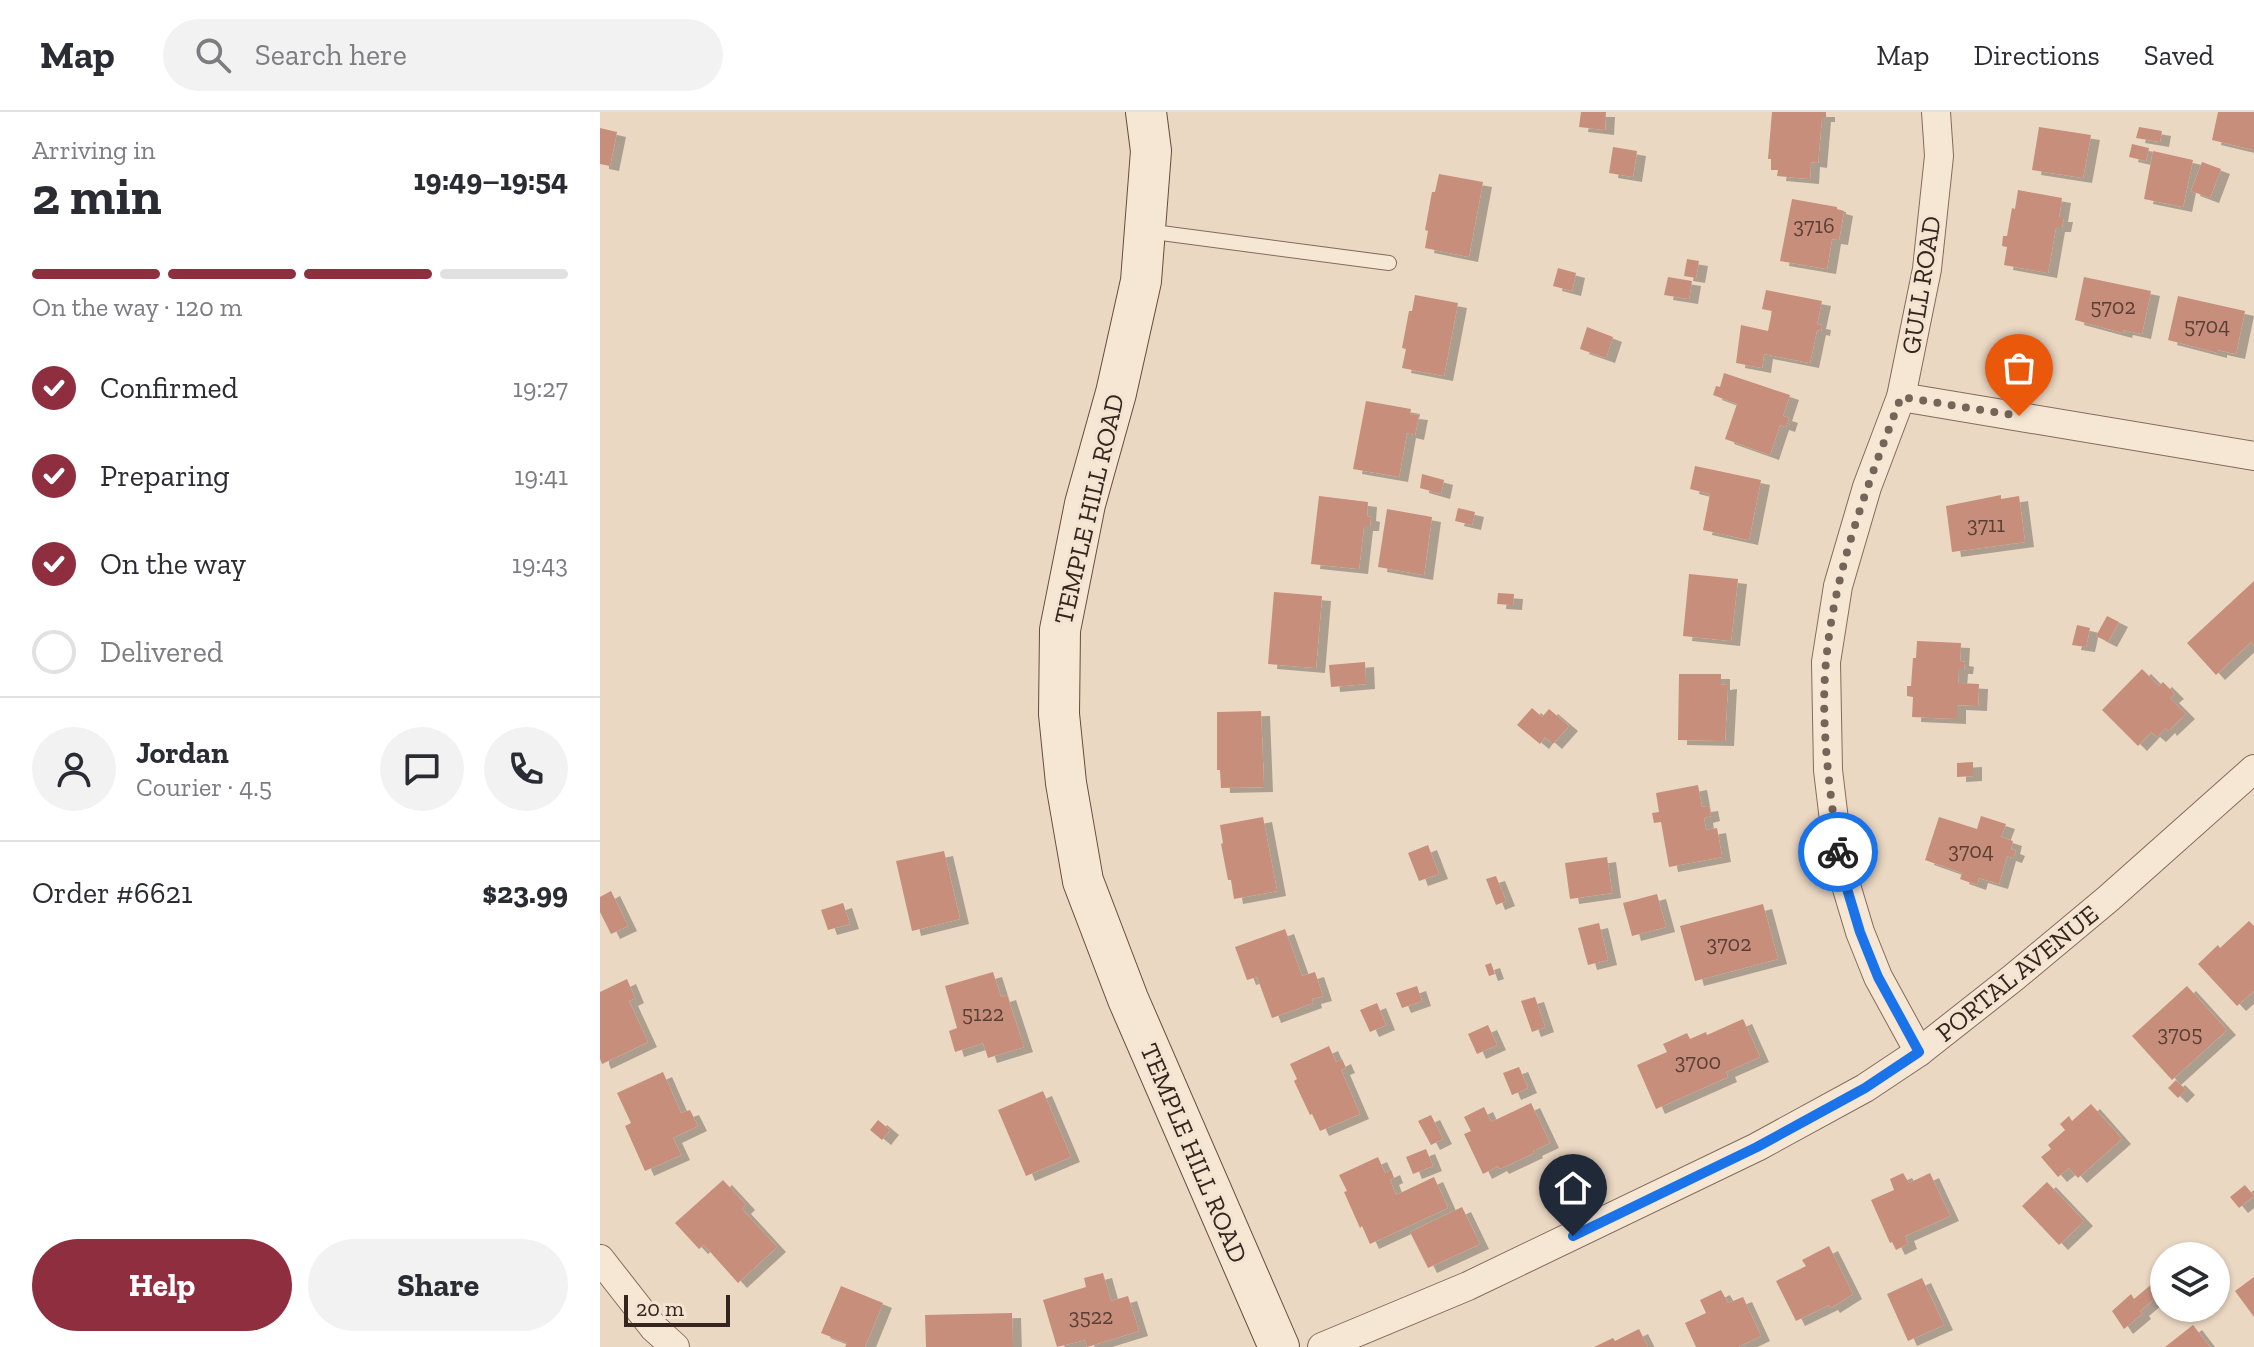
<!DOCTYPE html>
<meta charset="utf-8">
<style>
:root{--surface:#fff;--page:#f2f2f3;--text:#2b2b33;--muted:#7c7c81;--line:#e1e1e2;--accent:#8f2e3f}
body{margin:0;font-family:"Zilla Slab",serif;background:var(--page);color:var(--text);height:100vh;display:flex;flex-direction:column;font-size:30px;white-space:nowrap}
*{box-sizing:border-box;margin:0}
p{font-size:26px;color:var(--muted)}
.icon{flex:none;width:44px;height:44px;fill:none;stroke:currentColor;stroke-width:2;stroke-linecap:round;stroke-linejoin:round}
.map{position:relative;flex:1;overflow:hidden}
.details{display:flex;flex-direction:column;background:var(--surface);width:600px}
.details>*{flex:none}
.tools{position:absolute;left:1550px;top:1130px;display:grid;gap:16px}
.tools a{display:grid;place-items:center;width:80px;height:80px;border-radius:50%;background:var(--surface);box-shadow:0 2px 6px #0004;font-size:40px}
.scale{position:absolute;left:24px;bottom:20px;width:106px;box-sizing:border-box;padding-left:8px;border:4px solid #35251e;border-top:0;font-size:22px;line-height:28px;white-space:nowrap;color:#35251e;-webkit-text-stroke:6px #f3e4d2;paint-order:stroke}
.pin{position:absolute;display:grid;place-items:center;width:68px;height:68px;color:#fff;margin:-82px -34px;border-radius:50% 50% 50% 0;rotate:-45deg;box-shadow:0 0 8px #0007}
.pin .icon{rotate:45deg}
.courier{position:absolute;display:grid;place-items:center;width:80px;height:80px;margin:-40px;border:6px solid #1a73e8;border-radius:50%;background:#fff;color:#222;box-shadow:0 2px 10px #0007}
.headline em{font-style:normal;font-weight:700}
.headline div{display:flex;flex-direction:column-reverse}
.headline{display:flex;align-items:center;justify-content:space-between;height:136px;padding:0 32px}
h1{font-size:52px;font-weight:700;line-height:60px}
.bar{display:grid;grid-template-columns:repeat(4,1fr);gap:12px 8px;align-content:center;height:96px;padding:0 32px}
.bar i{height:10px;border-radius:6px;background:var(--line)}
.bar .current{background:var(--accent)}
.bar p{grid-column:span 4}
.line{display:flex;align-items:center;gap:20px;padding:0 32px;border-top:2px solid var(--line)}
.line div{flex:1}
.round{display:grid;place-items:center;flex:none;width:84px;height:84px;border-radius:42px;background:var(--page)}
ol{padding:0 32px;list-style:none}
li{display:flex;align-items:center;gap:24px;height:88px}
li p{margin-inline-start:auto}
li .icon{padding:8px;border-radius:50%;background:var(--accent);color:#fff;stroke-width:4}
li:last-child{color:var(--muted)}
li i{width:44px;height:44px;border:4px solid var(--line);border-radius:50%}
.cta{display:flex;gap:16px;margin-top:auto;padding:16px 32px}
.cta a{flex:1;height:92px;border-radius:48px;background:var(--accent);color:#fff;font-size:32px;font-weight:700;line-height:92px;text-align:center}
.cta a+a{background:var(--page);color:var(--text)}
header{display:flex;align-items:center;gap:48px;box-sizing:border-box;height:112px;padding:0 40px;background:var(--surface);border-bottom:2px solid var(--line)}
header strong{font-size:38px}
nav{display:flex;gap:44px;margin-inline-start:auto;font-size:28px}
.search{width:560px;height:72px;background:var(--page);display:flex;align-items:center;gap:20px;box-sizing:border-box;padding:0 28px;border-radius:44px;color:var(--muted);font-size:30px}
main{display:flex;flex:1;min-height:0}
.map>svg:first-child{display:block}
.building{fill:#c78e7b;filter:url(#shadow)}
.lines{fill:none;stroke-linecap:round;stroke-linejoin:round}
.lane-casing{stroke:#846a5b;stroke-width:16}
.street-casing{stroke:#846a5b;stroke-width:30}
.secondary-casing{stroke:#664b3e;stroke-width:42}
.lane{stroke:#f6e7d5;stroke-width:14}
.street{stroke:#f6e7d5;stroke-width:28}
.secondary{stroke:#f6e7d5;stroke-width:40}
.done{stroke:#756458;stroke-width:8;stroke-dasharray:0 14.4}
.route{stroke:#1a73e8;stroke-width:10}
.labels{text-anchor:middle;stroke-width:6;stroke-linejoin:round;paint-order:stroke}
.number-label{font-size:22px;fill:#5a3f35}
.street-label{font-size:26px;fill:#35251e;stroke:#f3e4d2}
</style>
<header>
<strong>Map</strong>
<div class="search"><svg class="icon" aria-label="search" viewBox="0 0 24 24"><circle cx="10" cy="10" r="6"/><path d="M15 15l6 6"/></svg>Search here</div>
<nav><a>Map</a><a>Directions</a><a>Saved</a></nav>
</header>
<main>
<section class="details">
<div class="headline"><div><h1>2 min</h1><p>Arriving in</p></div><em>19:49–19:54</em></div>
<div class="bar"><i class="current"></i><i class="current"></i><i class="current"></i><i></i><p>On the way · 120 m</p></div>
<ol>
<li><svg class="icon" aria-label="check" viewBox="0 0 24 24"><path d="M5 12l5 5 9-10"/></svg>Confirmed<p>19:27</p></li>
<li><svg class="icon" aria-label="check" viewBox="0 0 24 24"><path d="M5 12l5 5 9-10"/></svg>Preparing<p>19:41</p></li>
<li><svg class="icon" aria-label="check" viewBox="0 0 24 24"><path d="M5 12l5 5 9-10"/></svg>On the way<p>19:43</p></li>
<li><i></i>Delivered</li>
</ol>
<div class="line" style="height:144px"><a class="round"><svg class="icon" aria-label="person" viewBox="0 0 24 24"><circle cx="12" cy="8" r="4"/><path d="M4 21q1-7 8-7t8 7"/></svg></a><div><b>Jordan</b><p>Courier · 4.5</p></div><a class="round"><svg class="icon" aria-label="chat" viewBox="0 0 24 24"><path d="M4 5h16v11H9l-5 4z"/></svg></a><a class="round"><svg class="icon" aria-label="phone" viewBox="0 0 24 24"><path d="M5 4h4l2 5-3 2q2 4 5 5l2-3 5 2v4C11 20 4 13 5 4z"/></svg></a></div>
<div class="line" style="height:104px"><div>Order #6621</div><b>$23.99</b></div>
<div class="cta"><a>Help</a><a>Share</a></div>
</section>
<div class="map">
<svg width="1654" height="1235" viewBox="0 0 1654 1235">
<defs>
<filter id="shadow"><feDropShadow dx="9" dy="5" stdDeviation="0" flood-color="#0004"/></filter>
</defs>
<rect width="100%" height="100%" fill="#ebd8c3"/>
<g class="building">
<polygon points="981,0 1006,0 1005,18 979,15"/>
<polygon points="1172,0 1226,0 1226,5 1222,5 1218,51 1211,50 1210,67 1177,64 1178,58 1171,58 1171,47 1168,47"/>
<polygon points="1618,0 1654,0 1654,38 1612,28"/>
<polygon points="1439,15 1491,23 1483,66 1432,58"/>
<polygon points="1539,15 1562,19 1560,30 1536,26"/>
<polygon points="0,16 17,20 10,54 0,52"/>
<polygon points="1532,32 1549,36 1546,49 1529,45"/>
<polygon points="1013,35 1037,39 1033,65 1009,61"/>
<polygon points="1553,39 1593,48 1583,95 1544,87"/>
<polygon points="1602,50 1621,57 1610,86 1591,79"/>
<polygon points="839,62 883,70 869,145 825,136 828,119 825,118 832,80 835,80"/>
<polygon points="1418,78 1462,86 1459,105 1464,105 1462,115 1456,115 1448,161 1404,153 1407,135 1402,134 1403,124 1407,124 1412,96 1415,97"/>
<polygon points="1192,87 1237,95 1237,97 1244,99 1239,128 1232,127 1227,157 1180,149"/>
<polygon points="1087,147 1099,149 1096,166 1084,164"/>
<polygon points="958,156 976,161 972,179 953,174"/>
<polygon points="1068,165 1092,169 1089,187 1064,183"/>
<polygon points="1484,165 1551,179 1542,222 1524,218 1523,221 1475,208"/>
<polygon points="1166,178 1222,189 1217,212 1222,213 1221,219 1217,218 1210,251 1164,242 1162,256 1136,251 1141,213 1168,219 1172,199 1162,197"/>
<polygon points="815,183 858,191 844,264 802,256 806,237 802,236 809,199 812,199"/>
<polygon points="1578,184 1645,199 1636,242 1618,238 1618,241 1568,228"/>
<polygon points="987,215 1013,225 1006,246 980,237"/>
<polygon points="1124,261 1190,283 1183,304 1189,306 1186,315 1180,313 1170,343 1125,327 1137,292 1113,283 1116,274 1120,275"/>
<polygon points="766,289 811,297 810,302 819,303 815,323 807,321 799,365 753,357"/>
<polygon points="1095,354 1161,368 1149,428 1103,418 1110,382 1090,377"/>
<polygon points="822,362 844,368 841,382 820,376"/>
<polygon points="1401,383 1401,387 1419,384 1425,430 1352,440 1346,394"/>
<polygon points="719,384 768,390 767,404 771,405 770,414 764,414 759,457 711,452"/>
<polygon points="858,396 875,400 872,413 855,409"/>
<polygon points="787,397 832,405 824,463 778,455"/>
<polygon points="1089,462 1138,467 1131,529 1083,524"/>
<polygon points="1654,469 1654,534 1651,530 1616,563 1587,531"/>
<polygon points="674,480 722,484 716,556 668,552"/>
<polygon points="898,481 914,482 913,493 897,492"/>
<polygon points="1507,504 1519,510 1508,530 1496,524"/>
<polygon points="1477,513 1490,516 1486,535 1472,533"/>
<polygon points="1317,529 1361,531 1360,549 1365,550 1364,557 1359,557 1358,571 1379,572 1378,594 1357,593 1357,607 1312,605 1313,585 1307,584 1307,574 1311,574 1313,546 1316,546"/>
<polygon points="765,550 766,572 731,575 729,553"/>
<polygon points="1542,557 1559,574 1563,570 1575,582 1570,586 1586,602 1568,619 1566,616 1557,625 1551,620 1538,634 1502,598"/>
<polygon points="1079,562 1121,562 1121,573 1128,572 1125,629 1078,628"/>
<polygon points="932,596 942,605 949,597 969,614 953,632 945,625 940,632 917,613"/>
<polygon points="661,599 664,675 621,676 620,658 617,658 617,600"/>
<polygon points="1373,650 1373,664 1357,665 1357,651"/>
<polygon points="1098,673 1102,695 1109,694 1111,704 1104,706 1106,718 1117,716 1122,745 1069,755 1061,710 1054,711 1052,701 1059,700 1056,681"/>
<polygon points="1381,704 1406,712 1401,725 1413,729 1411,737 1416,739 1413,746 1407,744 1399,772 1379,766 1377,773 1360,767 1362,761 1325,748 1339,705 1377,717"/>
<polygon points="663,705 677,779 634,787 631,768 628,768 621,732 623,731 620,713"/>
<polygon points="828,733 839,762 819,769 808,741"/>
<polygon points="344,739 360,807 312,819 296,749"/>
<polygon points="1007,745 1012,781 970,787 965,751"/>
<polygon points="896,764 906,789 896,793 886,767"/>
<polygon points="11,779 28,814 11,822 0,800 0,785"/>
<polygon points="1057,782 1066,815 1032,824 1023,791"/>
<polygon points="243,791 250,812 228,818 221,798"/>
<polygon points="1163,792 1178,847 1095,869 1080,814"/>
<polygon points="1649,809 1654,814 1654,879 1637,894 1598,852 1618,833 1620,836"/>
<polygon points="999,811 1008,848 988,853 978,816"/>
<polygon points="685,817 702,864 715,860 723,884 712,887 713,891 672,906 657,865 647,868 635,835"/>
<polygon points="891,851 895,862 889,864 885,853"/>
<polygon points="393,860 401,885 407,883 424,935 388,946 383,931 355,940 349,919 357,916 345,874"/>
<polygon points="27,867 35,886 29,889 48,930 2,952 0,947 0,880"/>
<polygon points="817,874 822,889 802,896 796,881"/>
<polygon points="1587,874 1627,918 1572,968 1532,924"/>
<polygon points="935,885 945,915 932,920 921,889"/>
<polygon points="777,891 786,913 770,920 760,898"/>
<polygon points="1143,907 1160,945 1126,960 1128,965 1056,997 1037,953 1067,940 1063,932 1087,921 1090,927 1106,920 1107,923"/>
<polygon points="888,913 897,933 877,942 868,922"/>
<polygon points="729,934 736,950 742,947 746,956 741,958 760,1002 720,1019 712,1002 710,1003 694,969 697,967 690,952"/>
<polygon points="919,955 928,976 912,983 903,961"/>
<polygon points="63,960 81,1001 90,998 98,1014 73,1026 81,1043 45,1059 25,1014 31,1011 17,981"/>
<polygon points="1576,968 1586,978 1578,986 1568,976"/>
<polygon points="443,979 471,1045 426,1064 398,998"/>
<polygon points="931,991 950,1031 933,1039 934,1041 900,1057 898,1054 883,1062 864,1022 871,1019 864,1005 884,995 891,1010"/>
<polygon points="1491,992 1522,1027 1478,1066 1469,1056 1458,1065 1441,1045 1451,1037 1448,1033 1465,1018 1460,1012 1469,1004 1472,1009"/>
<polygon points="831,1003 843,1027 831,1033 818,1009"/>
<polygon points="278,1008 290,1018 282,1028 270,1018"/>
<polygon points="826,1037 833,1054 813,1062 806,1045"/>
<polygon points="778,1045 785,1061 791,1058 794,1066 790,1068 796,1083 834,1065 848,1096 770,1132 762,1114 760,1116 744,1080 747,1079 739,1063"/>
<polygon points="1303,1061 1309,1071 1330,1061 1350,1104 1305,1124 1308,1132 1296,1138 1292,1130 1290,1131 1271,1088 1294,1078 1290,1067"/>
<polygon points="123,1068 146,1093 142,1097 177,1135 138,1171 104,1133 99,1137 75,1111"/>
<polygon points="1447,1070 1484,1109 1459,1133 1422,1094"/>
<polygon points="1645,1073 1654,1084 1639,1096 1630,1085"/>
<polygon points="862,1095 880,1132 828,1156 810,1120"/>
<polygon points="1229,1134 1253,1182 1231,1196 1229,1193 1196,1209 1176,1169 1206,1154 1202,1148"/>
<polygon points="503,1161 511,1189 528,1184 539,1219 487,1235 485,1228 457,1235 443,1188 486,1175 484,1166"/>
<polygon points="1654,1165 1654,1205 1635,1179"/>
<polygon points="1322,1166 1344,1213 1308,1229 1287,1182"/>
<polygon points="1553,1171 1559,1183 1540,1199 1542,1202 1524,1217 1512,1199 1531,1182 1534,1187"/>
<polygon points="241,1174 283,1191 265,1235 245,1235 247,1231 221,1221"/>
<polygon points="1121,1178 1128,1191 1143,1185 1161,1224 1138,1235 1096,1235 1085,1211 1106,1201 1100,1188"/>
<polygon points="412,1201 413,1235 326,1235 325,1203"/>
<polygon points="1593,1213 1610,1235 1565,1235"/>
<polygon points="1039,1217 1048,1235 994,1235 1013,1226 1015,1229"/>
</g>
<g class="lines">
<g class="lane-casing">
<polyline id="lane" points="546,119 789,151"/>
</g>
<g class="street-casing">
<g id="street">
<polyline points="1301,285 1654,344"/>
<polyline points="1319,940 1278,865 1260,820 1239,750 1228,658 1226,550 1238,474 1267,375 1301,285 1327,157 1339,44 1336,0"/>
<polyline points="0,1147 54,1216 75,1235"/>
<polyline points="722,1235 868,1174 1157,1035 1265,976 1319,940 1413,866 1509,786 1654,657"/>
</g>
</g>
<g class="secondary-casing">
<polyline id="secondary" points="546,0 551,39 541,169 516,281 485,392 460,518 459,602 466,671 483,769 528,887 679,1235"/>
</g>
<use href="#lane" class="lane"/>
<use href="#street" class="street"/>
<use href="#secondary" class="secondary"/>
</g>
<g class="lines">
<path class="done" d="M1238 740C1230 677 1220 613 1226 550 1234 458 1269 370 1301 285L1419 304"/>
<polyline class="route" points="973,1124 1157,1035 1265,976 1319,940 1278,865 1260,820 1239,750 1238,740"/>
</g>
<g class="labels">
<g class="number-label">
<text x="1214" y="121">3716</text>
<text x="1513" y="202">5702</text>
<text x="1607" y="221">5704</text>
<text x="1386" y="420">3711</text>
<text x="1371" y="746">3704</text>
<text x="1129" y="839">3702</text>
<text x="383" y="909">5122</text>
<text x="1580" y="929">3705</text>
<text x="1098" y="957">3700</text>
<text x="491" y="1212">3522</text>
</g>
<g class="street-label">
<text transform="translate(1321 173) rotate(-81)" y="9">GULL ROAD</text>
<text transform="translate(489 397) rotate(-77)" y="9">TEMPLE HILL ROAD</text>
<text transform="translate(1417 861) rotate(-39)" y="9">PORTAL AVENUE</text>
<text transform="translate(594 1041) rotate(67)" y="9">TEMPLE HILL ROAD</text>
</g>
</g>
</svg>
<div class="tools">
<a><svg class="icon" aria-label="layers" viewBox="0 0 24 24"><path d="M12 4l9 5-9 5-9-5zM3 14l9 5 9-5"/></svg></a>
</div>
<div class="scale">20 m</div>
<div class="pin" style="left:1419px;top:304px;background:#ea580c"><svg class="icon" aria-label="bag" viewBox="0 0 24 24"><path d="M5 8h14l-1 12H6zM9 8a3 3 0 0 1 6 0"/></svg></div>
<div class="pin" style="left:973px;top:1124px;background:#1f2937"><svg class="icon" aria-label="home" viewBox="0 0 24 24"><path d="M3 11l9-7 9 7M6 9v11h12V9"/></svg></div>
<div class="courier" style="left:1238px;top:740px"><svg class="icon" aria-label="bike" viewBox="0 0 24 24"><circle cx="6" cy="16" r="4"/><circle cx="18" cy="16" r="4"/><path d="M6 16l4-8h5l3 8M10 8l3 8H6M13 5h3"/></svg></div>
</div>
</main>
